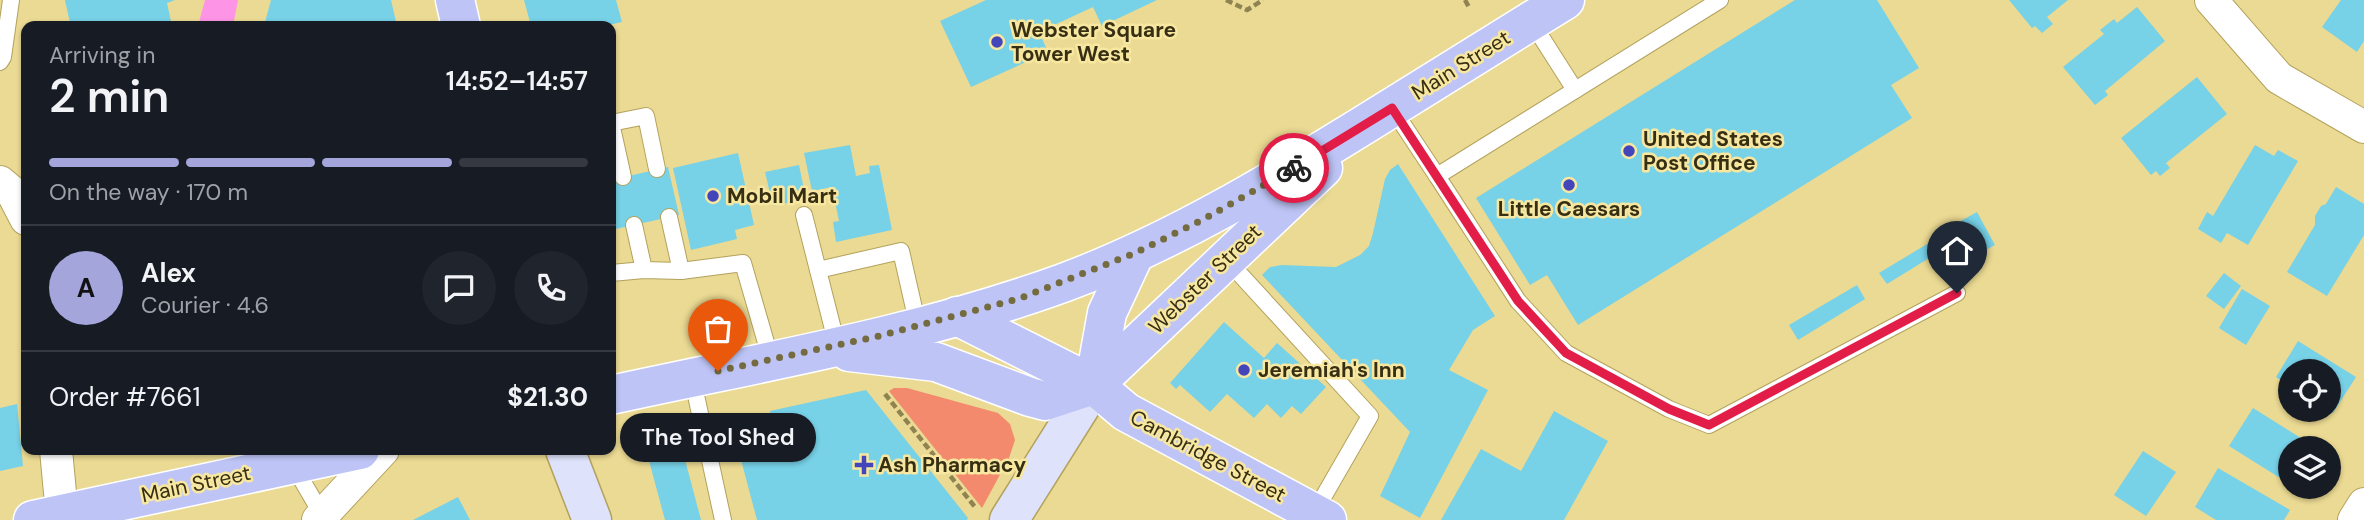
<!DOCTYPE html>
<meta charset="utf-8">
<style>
:root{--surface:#171b24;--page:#20242c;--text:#f1f3f6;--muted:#9ea1a6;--line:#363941;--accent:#a3a5db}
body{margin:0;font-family:"DM Sans",sans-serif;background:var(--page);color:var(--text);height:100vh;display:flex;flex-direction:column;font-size:26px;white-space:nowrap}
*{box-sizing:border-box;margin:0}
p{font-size:23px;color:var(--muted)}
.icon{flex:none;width:38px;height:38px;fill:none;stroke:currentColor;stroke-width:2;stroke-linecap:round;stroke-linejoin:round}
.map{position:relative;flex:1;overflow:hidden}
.side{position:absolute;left:21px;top:21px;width:595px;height:434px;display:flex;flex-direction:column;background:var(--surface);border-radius:14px;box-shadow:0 2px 5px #0004}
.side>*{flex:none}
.tools{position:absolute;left:2278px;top:359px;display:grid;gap:14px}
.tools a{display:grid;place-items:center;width:63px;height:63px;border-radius:50%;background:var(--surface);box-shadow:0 2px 5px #0004;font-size:35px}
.pin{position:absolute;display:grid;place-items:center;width:60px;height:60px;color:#fff;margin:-72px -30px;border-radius:50% 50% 50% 0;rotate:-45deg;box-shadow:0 0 7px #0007}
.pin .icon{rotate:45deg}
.courier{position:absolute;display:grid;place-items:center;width:70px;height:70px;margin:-35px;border:5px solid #e11d48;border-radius:50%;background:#fff;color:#222;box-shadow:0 2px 9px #0007}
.bubble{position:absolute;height:49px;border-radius:24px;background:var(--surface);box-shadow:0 2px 5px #0004;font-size:23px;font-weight:600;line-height:49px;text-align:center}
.headline em{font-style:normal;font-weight:600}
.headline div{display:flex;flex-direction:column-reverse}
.headline{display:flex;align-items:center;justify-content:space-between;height:119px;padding:0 28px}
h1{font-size:46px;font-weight:600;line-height:52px}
.bar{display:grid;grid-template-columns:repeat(4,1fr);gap:10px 7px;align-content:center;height:84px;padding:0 28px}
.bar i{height:9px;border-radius:5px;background:var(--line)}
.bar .current{background:var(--accent)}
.bar p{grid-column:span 4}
.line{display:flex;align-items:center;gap:18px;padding:0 28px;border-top:2px solid var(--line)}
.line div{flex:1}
.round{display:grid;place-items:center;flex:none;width:74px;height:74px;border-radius:37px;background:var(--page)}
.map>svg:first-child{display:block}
.green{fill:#f38a6d}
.water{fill:#fd94e5}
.building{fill:#77d1e7}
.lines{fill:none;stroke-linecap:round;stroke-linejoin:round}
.lane-casing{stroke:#b3a25d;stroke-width:18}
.street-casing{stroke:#b3a25d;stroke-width:34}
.secondary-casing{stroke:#b3a25d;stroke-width:41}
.primary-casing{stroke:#fff;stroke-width:41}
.path{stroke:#8f8352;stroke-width:4.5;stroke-dasharray:7 3.5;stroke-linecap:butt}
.lane{stroke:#fff;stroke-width:16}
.street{stroke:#fff;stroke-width:32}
.secondary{stroke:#dee2fa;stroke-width:38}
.primary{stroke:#bec5f6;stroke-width:38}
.done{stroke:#756b40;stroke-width:7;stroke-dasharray:0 12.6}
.route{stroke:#e11d48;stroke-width:9}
.poi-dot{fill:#4345ba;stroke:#f8e7a0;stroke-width:2.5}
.labels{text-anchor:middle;stroke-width:5;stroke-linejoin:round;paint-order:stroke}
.poi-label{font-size:21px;font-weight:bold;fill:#362f13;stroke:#f8e7a0;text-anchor:start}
.street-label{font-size:21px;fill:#362f13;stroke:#f8e7a0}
</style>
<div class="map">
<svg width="2364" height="520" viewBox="0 0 2364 520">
<rect width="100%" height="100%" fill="#ebda93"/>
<polygon class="green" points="894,388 907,388 998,413 1010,424 1015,440 1009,458 982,508 889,391"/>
<polygon class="water" points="205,0 238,0 233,26 198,26"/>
<g class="building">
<polygon points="65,0 175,0 167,3 172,26 60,26 70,23"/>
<polygon points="271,0 391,0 397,26 264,26"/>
<polygon points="524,0 616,0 622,22 604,26 531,26"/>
<polygon points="986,0 1157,0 1102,26 1093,7 1039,32 1048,52 971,87 940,21"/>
<polygon points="1795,0 1877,0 1919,68 1891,85 1912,118 1578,325 1547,275 1530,285 1476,198"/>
<polygon points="2009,0 2068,0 2047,17 2053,24 2042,33 2035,26 2032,28"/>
<polygon points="2341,0 2364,0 2364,41 2357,52 2322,27"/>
<polygon points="2137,7 2165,41 2105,91 2108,95 2095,105 2063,67 2104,34 2100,30 2114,19 2117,23"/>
<polygon points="2197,77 2227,114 2166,163 2170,168 2160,176 2156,171 2151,175 2121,138"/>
<polygon points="850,145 856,176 870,173 869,166 879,165 892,230 836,242 833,222 839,221 832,187 812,191 804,153"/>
<polygon points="2255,145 2274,156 2278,150 2298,161 2248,245 2227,233 2221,243 2198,229 2207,212 2213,216"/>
<polygon points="738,153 754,225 735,230 737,239 691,250 673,168"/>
<polygon points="1398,164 1495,316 1473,330 1449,370 1488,390 1420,518 1380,496 1410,432 1262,275 1270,267 1282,265 1336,267 1360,255 1369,246 1373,233 1385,179 1390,170"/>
<polygon points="799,165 806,199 773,206 765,172"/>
<polygon points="668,167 679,215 611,230 611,180"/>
<polygon points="2336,187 2364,204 2364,235 2327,296 2287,272 2315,225 2315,216 2321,206 2326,204"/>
<polygon points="1977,212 1995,245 1957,266 1939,233"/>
<polygon points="1932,241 1939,252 1887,284 1879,273"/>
<polygon points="2224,273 2241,286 2224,309 2206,296"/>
<polygon points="1857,285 1865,299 1798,340 1789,325"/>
<polygon points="2242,289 2270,306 2246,345 2219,328"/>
<polygon points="1224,322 1264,358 1277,343 1326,387 1301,414 1292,406 1281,418 1267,404 1254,418 1227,394 1210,412 1180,385 1176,389 1170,383"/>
<polygon points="2298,341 2356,377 2333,413 2329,411 2329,371 2291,371 2291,387 2276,377"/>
<polygon points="866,390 968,518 967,520 757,520 732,426 771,416 770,411"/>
<polygon points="17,404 23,466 0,471 0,408"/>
<polygon points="2253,408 2317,448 2291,448 2291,485 2229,446"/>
<polygon points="1554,411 1608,441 1564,520 1441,520 1481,449 1521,471"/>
<polygon points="679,437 701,520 665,520 645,446"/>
<polygon points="2143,451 2176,472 2146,516 2114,495"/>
<polygon points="2218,468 2290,510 2284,520 2216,520 2195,507"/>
<polygon points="458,497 470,520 413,520"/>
</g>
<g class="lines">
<g class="lane-casing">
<g id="lane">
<polyline points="1531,21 1575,90"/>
<polyline points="0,62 3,57 11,0"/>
<polyline points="1392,108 1437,176 1720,0"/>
<polyline points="611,123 646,116 657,169"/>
<polyline points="611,123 623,177"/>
<polyline points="1437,176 1518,301 1566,353 1669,409 1709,425 1957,293"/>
<polyline points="804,215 837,345"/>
<polyline points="669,217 681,271"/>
<polyline points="634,225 644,270"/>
<polyline points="1226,259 1370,416 1314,513"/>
<polyline points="818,270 901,251 918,326"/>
<polyline points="611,273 644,270 681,271 743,263 771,360"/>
<polyline points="692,377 723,520"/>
<polyline points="293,465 324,518"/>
</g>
</g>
<g class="street-casing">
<g id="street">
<polyline points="2211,0 2279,78 2364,127"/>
<polyline points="0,182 12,192 26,219"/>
<polyline points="56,450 62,514"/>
<polyline points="318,520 383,450"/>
<polyline points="2354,520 2364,504"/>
</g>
</g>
<g class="secondary-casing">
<g id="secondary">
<polyline points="565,450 592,520"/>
<polyline points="1009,520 1094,385"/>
</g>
</g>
<g class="primary-casing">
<g id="primary">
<polyline points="455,0 461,26"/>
<polyline points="957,316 1094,385 1126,412 1327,520"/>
<polyline points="849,352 936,362 1030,397 1045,401 1094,385 1323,168"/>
<polyline points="1094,385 1107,313 1135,253"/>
<path d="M611 395C762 362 917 336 1063 283 1171 243 1270 183 1367 123 1433 82 1499 41 1565 0"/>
<polyline points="33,520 360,450"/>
</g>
</g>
<g class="path">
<polyline points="1226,0 1247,10 1263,0"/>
<polyline points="1465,0 1470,9"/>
<polyline points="885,394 975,507"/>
</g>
<use href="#lane" class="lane"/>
<use href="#street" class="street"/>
<use href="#secondary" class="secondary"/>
<use href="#primary" class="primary"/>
</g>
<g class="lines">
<polyline class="done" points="718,371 879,336 1018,299 1135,253 1204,219 1294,168"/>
<polyline class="route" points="1294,168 1392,108 1518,301 1566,353 1669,409 1709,425 1957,293"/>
</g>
<g class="poi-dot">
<circle cx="997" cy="42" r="7"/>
<circle cx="1629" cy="151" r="7"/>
<circle cx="1569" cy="185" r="7"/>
<circle cx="713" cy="196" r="7"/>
<circle cx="1244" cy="370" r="7"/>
<path d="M860.5 454.5h7v7h7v7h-7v7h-7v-7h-7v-7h7z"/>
</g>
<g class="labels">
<g class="poi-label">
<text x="1011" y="37">Webster Square<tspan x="1011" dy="24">Tower West</tspan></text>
<text x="1643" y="146">United States<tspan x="1643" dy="24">Post Office</tspan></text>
<text x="727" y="203">Mobil Mart</text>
<text x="1569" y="216" text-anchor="middle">Little Caesars</text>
<text x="1258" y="377">Jeremiah's Inn</text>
<text x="878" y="472">Ash Pharmacy</text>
</g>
<g class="street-label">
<text transform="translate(1461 65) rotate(-32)" y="7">Main Street</text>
<text transform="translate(1205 279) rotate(-44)" y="7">Webster Street</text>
<text transform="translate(1208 456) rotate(28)" y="7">Cambridge Street</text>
<text transform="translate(196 484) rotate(-12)" y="7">Main Street</text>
</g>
</g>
</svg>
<div class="tools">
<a><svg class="icon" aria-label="locate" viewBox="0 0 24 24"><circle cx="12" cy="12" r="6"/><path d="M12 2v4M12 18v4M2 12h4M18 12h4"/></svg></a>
<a><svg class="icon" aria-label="layers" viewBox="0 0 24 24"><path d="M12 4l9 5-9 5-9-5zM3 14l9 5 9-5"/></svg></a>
</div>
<div class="pin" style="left:718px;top:371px;background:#ea580c"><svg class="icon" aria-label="bag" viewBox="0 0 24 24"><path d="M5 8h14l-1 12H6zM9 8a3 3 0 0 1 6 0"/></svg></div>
<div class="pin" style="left:1957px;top:293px;background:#1f2937"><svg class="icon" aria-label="home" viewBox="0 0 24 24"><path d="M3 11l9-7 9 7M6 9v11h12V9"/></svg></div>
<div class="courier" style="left:1294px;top:168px"><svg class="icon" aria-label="bike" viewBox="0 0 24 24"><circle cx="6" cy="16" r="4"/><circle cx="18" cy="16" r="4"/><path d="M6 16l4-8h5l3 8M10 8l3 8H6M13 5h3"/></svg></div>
<div class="bubble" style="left:620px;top:413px;width:196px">The Tool Shed</div>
<section class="side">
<div class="headline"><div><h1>2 min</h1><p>Arriving in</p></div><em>14:52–14:57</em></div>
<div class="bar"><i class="current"></i><i class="current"></i><i class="current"></i><i></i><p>On the way · 170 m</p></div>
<div class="line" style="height:126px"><b class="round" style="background:var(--accent);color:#111">A</b><div><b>Alex</b><p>Courier · 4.6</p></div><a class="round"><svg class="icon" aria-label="chat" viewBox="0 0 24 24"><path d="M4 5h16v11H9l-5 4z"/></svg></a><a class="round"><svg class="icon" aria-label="phone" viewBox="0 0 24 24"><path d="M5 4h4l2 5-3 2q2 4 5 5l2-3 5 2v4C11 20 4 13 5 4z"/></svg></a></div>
<div class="line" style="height:91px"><div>Order #7661</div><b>$21.30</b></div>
</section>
</div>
